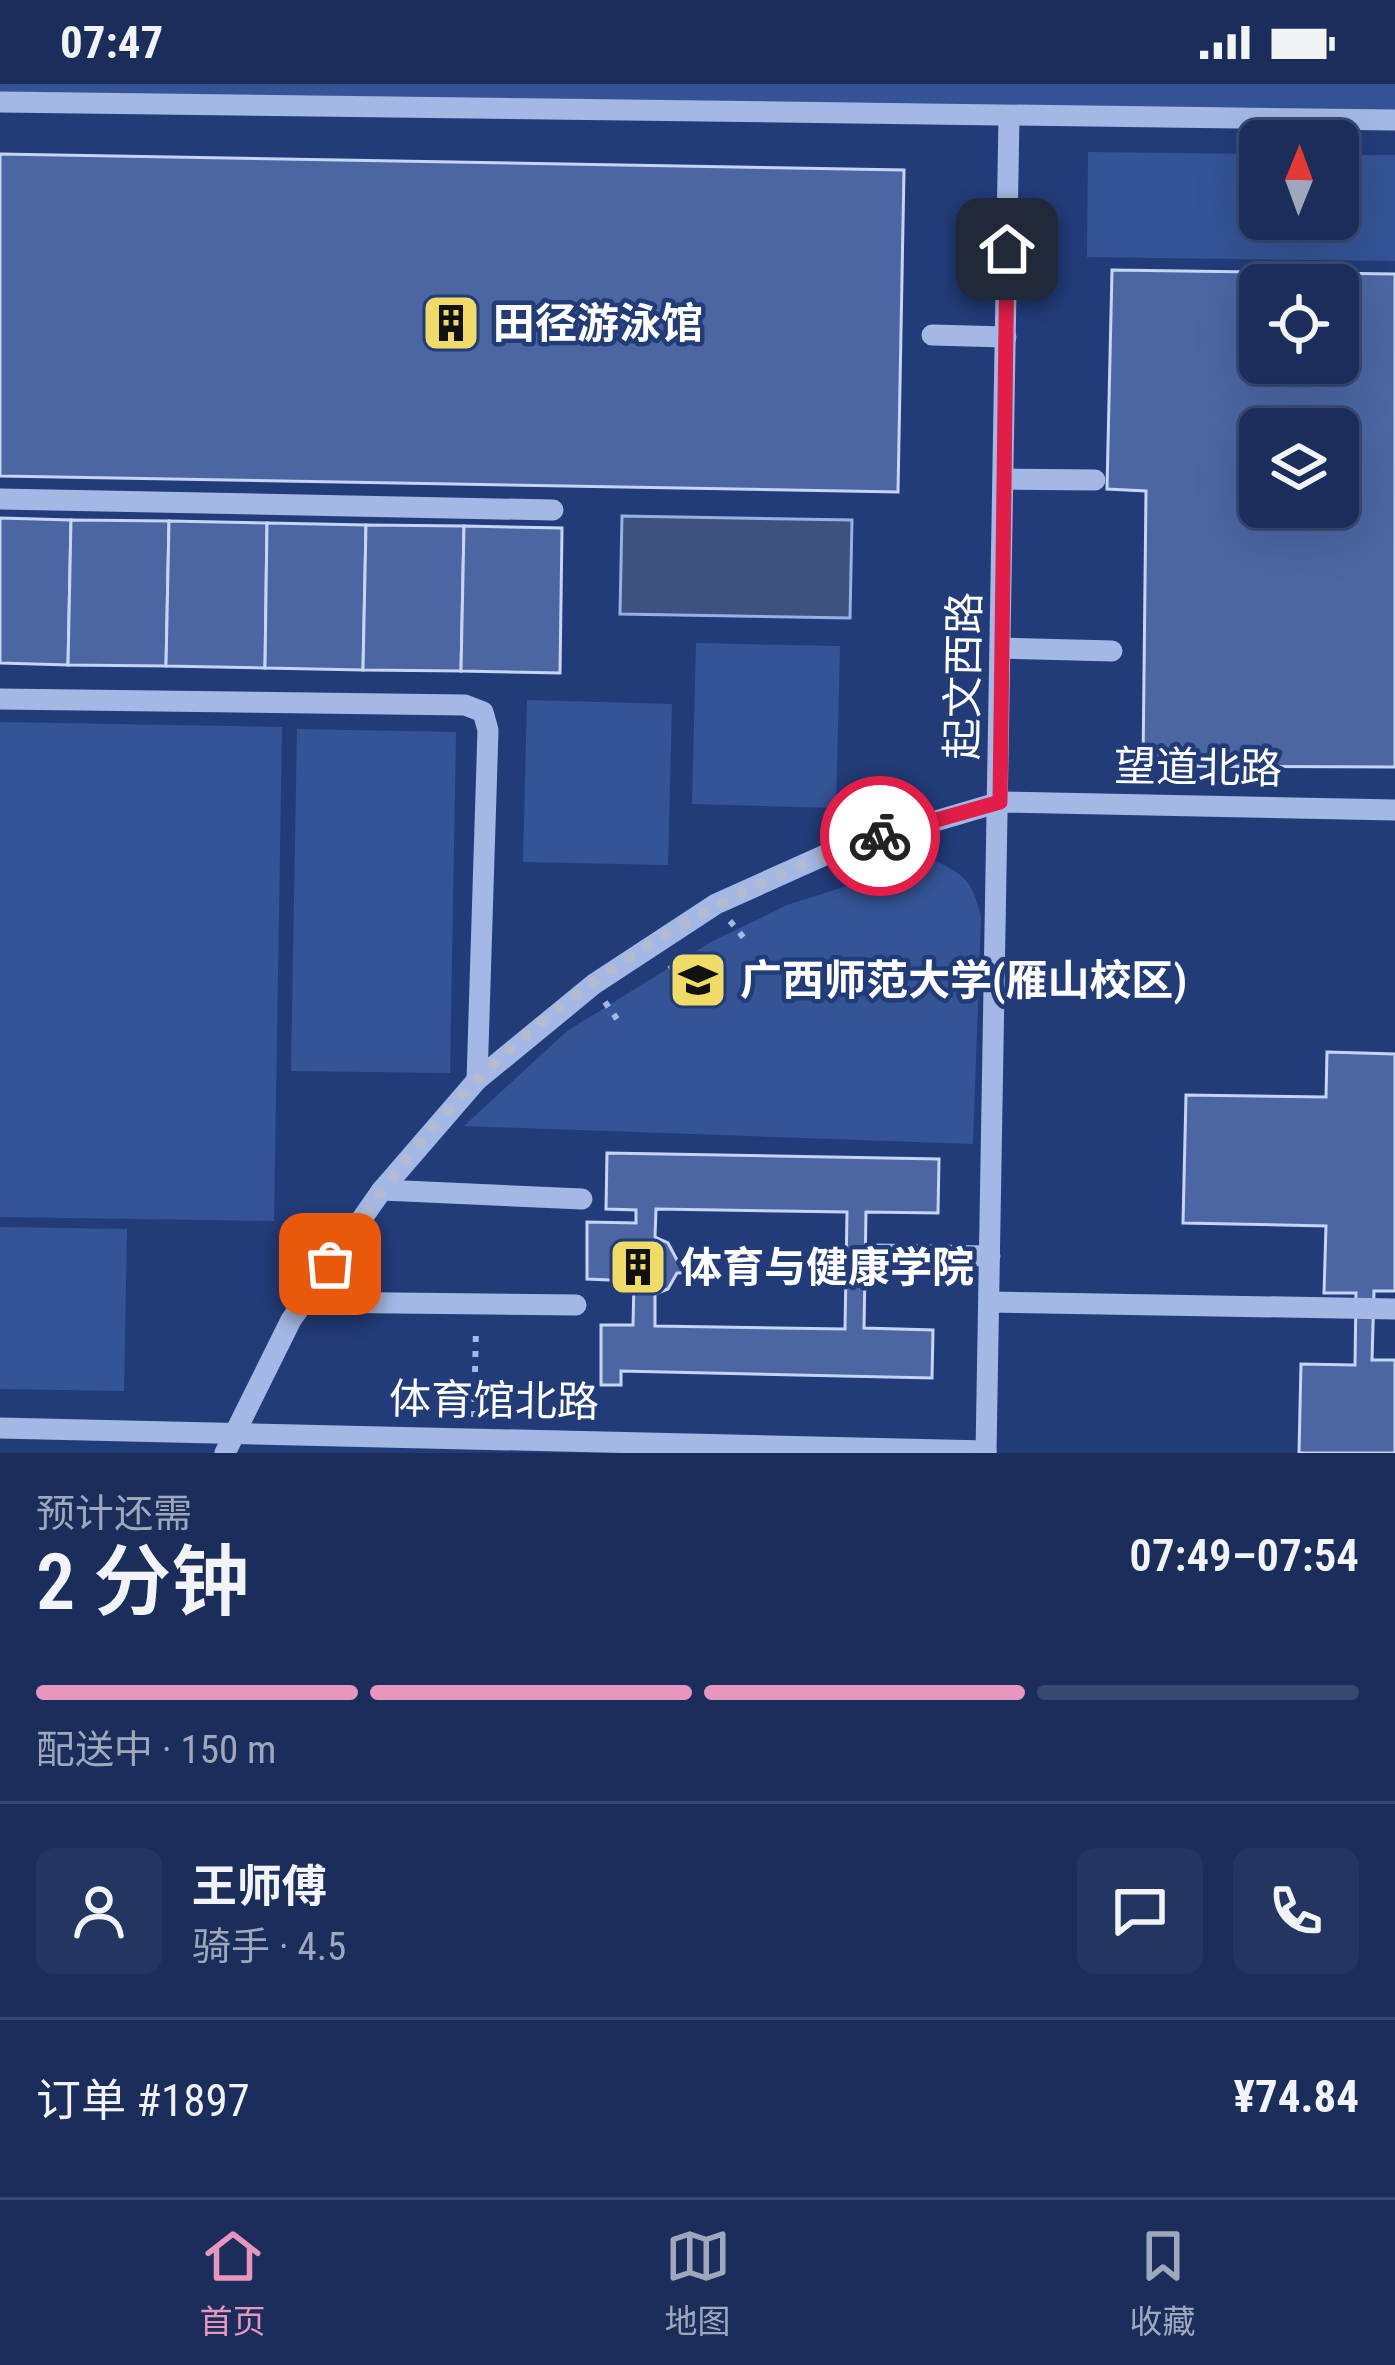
<!DOCTYPE html>
<html lang="zh">
<meta charset="utf-8">
<style>
:root{--surface:#1a2d5b;--page:#233561;--text:#f1f3f6;--muted:#9fa8bb;--line:#384971;--accent:#e797bd}
body{margin:0;font-family:"Roboto Condensed","Noto Sans SC",sans-serif;background:var(--page);color:var(--text);height:100vh;display:flex;flex-direction:column;font-size:45px;white-space:nowrap}
*{box-sizing:border-box;margin:0}
p{font-size:39px;color:var(--muted)}
.icon{flex:none;width:66px;height:66px;fill:none;stroke:currentColor;stroke-width:2;stroke-linecap:round;stroke-linejoin:round}
.map{position:relative;height:1369px;overflow:hidden}
.panel{display:flex;flex-direction:column;background:var(--surface);flex:1}
.panel>*{flex:none}
.needle{width:78px;rotate:1deg}
.fabs{position:absolute;left:1239px;top:36px;display:grid;gap:24px}
.fabs a{display:grid;place-items:center;width:120px;height:120px;border-radius:18px;background:var(--surface);box-shadow:0 12px 48px #0002,0 0 0 3px var(--line);font-size:60px}
.pin{position:absolute;display:grid;place-items:center;width:102px;height:102px;color:#fff;margin:-51px;border-radius:24px;box-shadow:0 6px 18px #0006}
.courier{position:absolute;display:grid;place-items:center;width:120px;height:120px;margin:-60px;border:9px solid #e11d48;border-radius:50%;background:#fff;color:#222;box-shadow:0 3px 15px #0007}
.overview em{font-style:normal;font-weight:600}
.overview div{display:flex;flex-direction:column-reverse}
.overview{display:flex;align-items:center;justify-content:space-between;height:204px;padding:0 36px}
h1{font-size:78px;font-weight:600;line-height:90px}
.bar{display:grid;grid-template-columns:repeat(4,1fr);gap:18px 12px;align-content:center;height:144px;padding:0 36px}
.bar i{height:15px;border-radius:9px;background:var(--line)}
.bar .current{background:var(--accent)}
.bar p{grid-column:span 4}
.line{display:flex;align-items:center;gap:30px;padding:0 36px;border-top:3px solid var(--line)}
.line div{flex:1}
.round{display:grid;place-items:center;flex:none;width:126px;height:126px;border-radius:18px;background:var(--page)}
.status{display:flex;justify-content:space-between;align-items:center;height:84px;padding:0 60px;background:var(--surface);direction:ltr}
.status svg{height:33px;fill:currentColor}
.tabs{display:flex;justify-content:space-around;align-items:center;height:168px;border-top:3px solid var(--line);background:var(--surface);font-size:33px;color:var(--muted)}
.tabs a{display:grid;justify-items:center;gap:6px}
.tabs .current{color:var(--accent)}
.map>svg:first-child{display:block}
.green{fill:#355496}
.water{fill:#3e527f;stroke:#97b1e5;stroke-width:3}
.building{fill:#4b66a3;stroke:#c6d5f4;stroke-width:3;fill-rule:evenodd}
.lines{fill:none;stroke-linecap:round;stroke-linejoin:round}
.path{stroke:#a3b8e4;stroke-width:6;stroke-dasharray:6 9;stroke-linecap:butt}
.minor{stroke:#a3b8e4;stroke-width:21}
.done{stroke:#b2bbd0;stroke-width:12;stroke-dasharray:0 21.6}
.route{stroke:#e11d48;stroke-width:15}
.labels{text-anchor:middle;stroke-width:9;stroke-linejoin:round;paint-order:stroke}
.poi-label{font-size:42px;font-weight:bold;fill:#fff;stroke:#223c79;text-anchor:start}
.street-label{font-size:42px;fill:#fff;stroke:#223c79}
</style>
<div class="status"><b>07:47</b><svg viewBox="0 0 49 12"><path d="M0 12V9h3v3zM5 12V6h3v6zM10 12V3h3v9zM15 12V0h3v12zM26 1h20v11H26zM47 4h2v5h-2z"/></svg></div>
<div class="map">
<svg width="1395" height="1369" viewBox="0 0 1395 1369">
<rect width="100%" height="100%" fill="#223c79"/>
<g class="green">
<polygon points="0,0 1395,0 1395,36 0,18"/>
<polygon points="1088,68 1260,70 1260,135 1338,135 1338,71 1395,71 1395,177 1087,173"/>
<polygon points="696,559 840,562 836,724 692,720"/>
<polygon points="527,616 672,620 668,781 523,778"/>
<polygon points="0,638 282,643 274,1137 0,1133"/>
<polygon points="297,645 456,648 450,989 291,987"/>
<path d="M932 775C966 792 971 795 981 833L973 1060 464 1042 567 947 711 858 787 821Z"/>
<polygon points="0,1143 127,1145 124,1307 0,1305"/>
</g>
<polygon class="water" points="622,432 852,436 850,534 620,530"/>
<g class="building">
<polygon points="0,70 904,86 898,408 0,392"/>
<path d="M1112 186 1395 190V683L1143 682 1146 407 1107 405ZM1260 201H1338V279H1260ZM1260 345H1338V423H1260Z"/>
<polygon points="0,434 71,436 68,581 0,579"/>
<polygon points="71,436 169,437 166,582 68,581"/>
<polygon points="169,437 267,439 265,584 166,582"/>
<polygon points="267,439 366,441 363,586 265,584"/>
<polygon points="366,441 464,442 461,587 363,586"/>
<polygon points="464,442 562,444 560,589 461,587"/>
<polygon points="1327,968 1395,970 1395,1207 1374,1207 1372,1276 1395,1276 1395,1369 1299,1369 1301,1280 1355,1281 1356,1209 1324,1209 1326,1142 1183,1139 1186,1011 1326,1013"/>
<path d="M607 1069 939 1075 938 1129 866 1128 864 1244 933 1246 932 1294 621 1287V1301H601V1241H633L634 1197 587 1195V1138L636 1139V1126L606 1125ZM656 1125 847 1128 845 1245 655 1242V1210L668 1205 677 1189H689V1177L677 1176 668 1159 655 1153Z"/>
</g>
<g class="lines">
<g class="path">
<polyline points="730,837 748,859"/>
<polyline points="670,881 682,898"/>
<polyline points="605,918 617,935"/>
<polyline points="474,1333 476,1244"/>
</g>
<g class="minor">
<polyline points="0,18 1395,36"/>
<polyline points="932,251 1006,253"/>
<polyline points="1004,395 1095,396"/>
<polyline points="0,415 553,426"/>
<polyline points="1002,564 1112,567"/>
<polyline points="0,615 465,621 483,628 488,646 477,996"/>
<polyline points="382,1106 582,1115"/>
<polyline points="878,1170 990,1172"/>
<polyline points="304,1218 576,1221"/>
<polyline points="989,1218 1395,1225"/>
<polyline points="0,1344 986,1367"/>
<polyline points="225,1369 291,1236 382,1106 477,996 594,900 716,820 834,767 1000,718 1395,726"/>
<polyline points="986,1369 1009,32"/>
</g>
</g>
<g class="lines">
<path class="done" d="M330 1180C375 1116 422 1050 478 995 591 885 731 801 880 752"/>
<polyline class="route" points="880,752 1000,718 1007,165"/>
</g>
<defs>
<g id="building-square" transform="scale(3)"><rect x="-9" y="-9" width="18" height="18" rx="4" fill="#f0db66" stroke="#223c79"/><path d="M-4-6H4V6H1V3H-1V6H-4ZM-2.5-4.3h1.7v1.8h-1.7ZM.8-4.3h1.7v1.8H.8ZM-2.5-1h1.7V.8h-1.7ZM.8-1h1.7V.8H.8Z" fill="#111"/></g>
<g id="university-square" transform="scale(3)"><rect x="-9" y="-9" width="18" height="18" rx="4" fill="#f0db66" stroke="#223c79"/><path d="M0-5L7-2L0 1L-7-2ZM-4 1L0 2.5L4 1V4Q0 6-4 4Z" fill="#111"/></g>
</defs>
<g fill-rule="evenodd">
<use href="#building-square" x="451" y="239"/>
<use href="#university-square" x="698" y="896"/>
<use href="#building-square" x="638" y="1183"/>
</g>
<g class="labels">
<g class="poi-label">
<text x="493" y="254">田径游泳馆</text>
<text x="740" y="911">广西师范大学(雁山校区)</text>
<text x="680" y="1198">体育与健康学院</text>
</g>
<g class="street-label">
<text transform="translate(963 592) rotate(-89)" y="15">起文西路</text>
<text transform="translate(1198 683) rotate(1)" y="15">望道北路</text>
<text transform="translate(494 1316) rotate(1)" y="15">体育馆北路</text>
</g>
</g>
</svg>
<div class="fabs">
<a><svg class="needle" viewBox="-14 -14 28 28"><path d="M0-13l5 13h-10z" fill="#e53935"/><path d="M0 13l5-13h-10z" fill="#9fa8bb"/></svg></a>
<a><svg class="icon" aria-label="locate" viewBox="0 0 24 24"><circle cx="12" cy="12" r="6"/><path d="M12 2v4M12 18v4M2 12h4M18 12h4"/></svg></a>
<a><svg class="icon" aria-label="layers" viewBox="0 0 24 24"><path d="M12 4l9 5-9 5-9-5zM3 14l9 5 9-5"/></svg></a>
</div>
<div class="pin" style="left:330px;top:1180px;background:#ea580c"><svg class="icon" aria-label="bag" viewBox="0 0 24 24"><path d="M5 8h14l-1 12H6zM9 8a3 3 0 0 1 6 0"/></svg></div>
<div class="pin" style="left:1007px;top:165px;background:#1f2937"><svg class="icon" aria-label="home" viewBox="0 0 24 24"><path d="M3 11l9-7 9 7M6 9v11h12V9"/></svg></div>
<div class="courier" style="left:880px;top:752px"><svg class="icon" aria-label="bike" viewBox="0 0 24 24"><circle cx="6" cy="16" r="4"/><circle cx="18" cy="16" r="4"/><path d="M6 16l4-8h5l3 8M10 8l3 8H6M13 5h3"/></svg></div>
</div>
<section class="panel">
<div class="overview"><div><h1>2 分钟</h1><p>预计还需</p></div><em>07:49–07:54</em></div>
<div class="bar"><i class="current"></i><i class="current"></i><i class="current"></i><i></i><p>配送中 · 150 m</p></div>
<div class="line" style="height:216px"><a class="round"><svg class="icon" aria-label="person" viewBox="0 0 24 24"><circle cx="12" cy="8" r="4"/><path d="M4 21q1-7 8-7t8 7"/></svg></a><div><b>王师傅</b><p>骑手 · 4.5</p></div><a class="round"><svg class="icon" aria-label="chat" viewBox="0 0 24 24"><path d="M4 5h16v11H9l-5 4z"/></svg></a><a class="round"><svg class="icon" aria-label="phone" viewBox="0 0 24 24"><path d="M5 4h4l2 5-3 2q2 4 5 5l2-3 5 2v4C11 20 4 13 5 4z"/></svg></a></div>
<div class="line" style="height:156px"><div>订单 #1897</div><b>¥74.84</b></div>
</section>
<nav class="tabs">
<a class="current"><svg class="icon" aria-label="home" viewBox="0 0 24 24"><path d="M3 11l9-7 9 7M6 9v11h12V9"/></svg>首页</a>
<a><svg class="icon" aria-label="map" viewBox="0 0 24 24"><path d="M3 6l6-2 6 2 6-2v14l-6 2-6-2-6 2zM9 4v14M15 6v14"/></svg>地图</a>
<a><svg class="icon" aria-label="saved" viewBox="0 0 24 24"><path d="M7 4h10v16l-5-4-5 4z"/></svg>收藏</a>
</nav>
